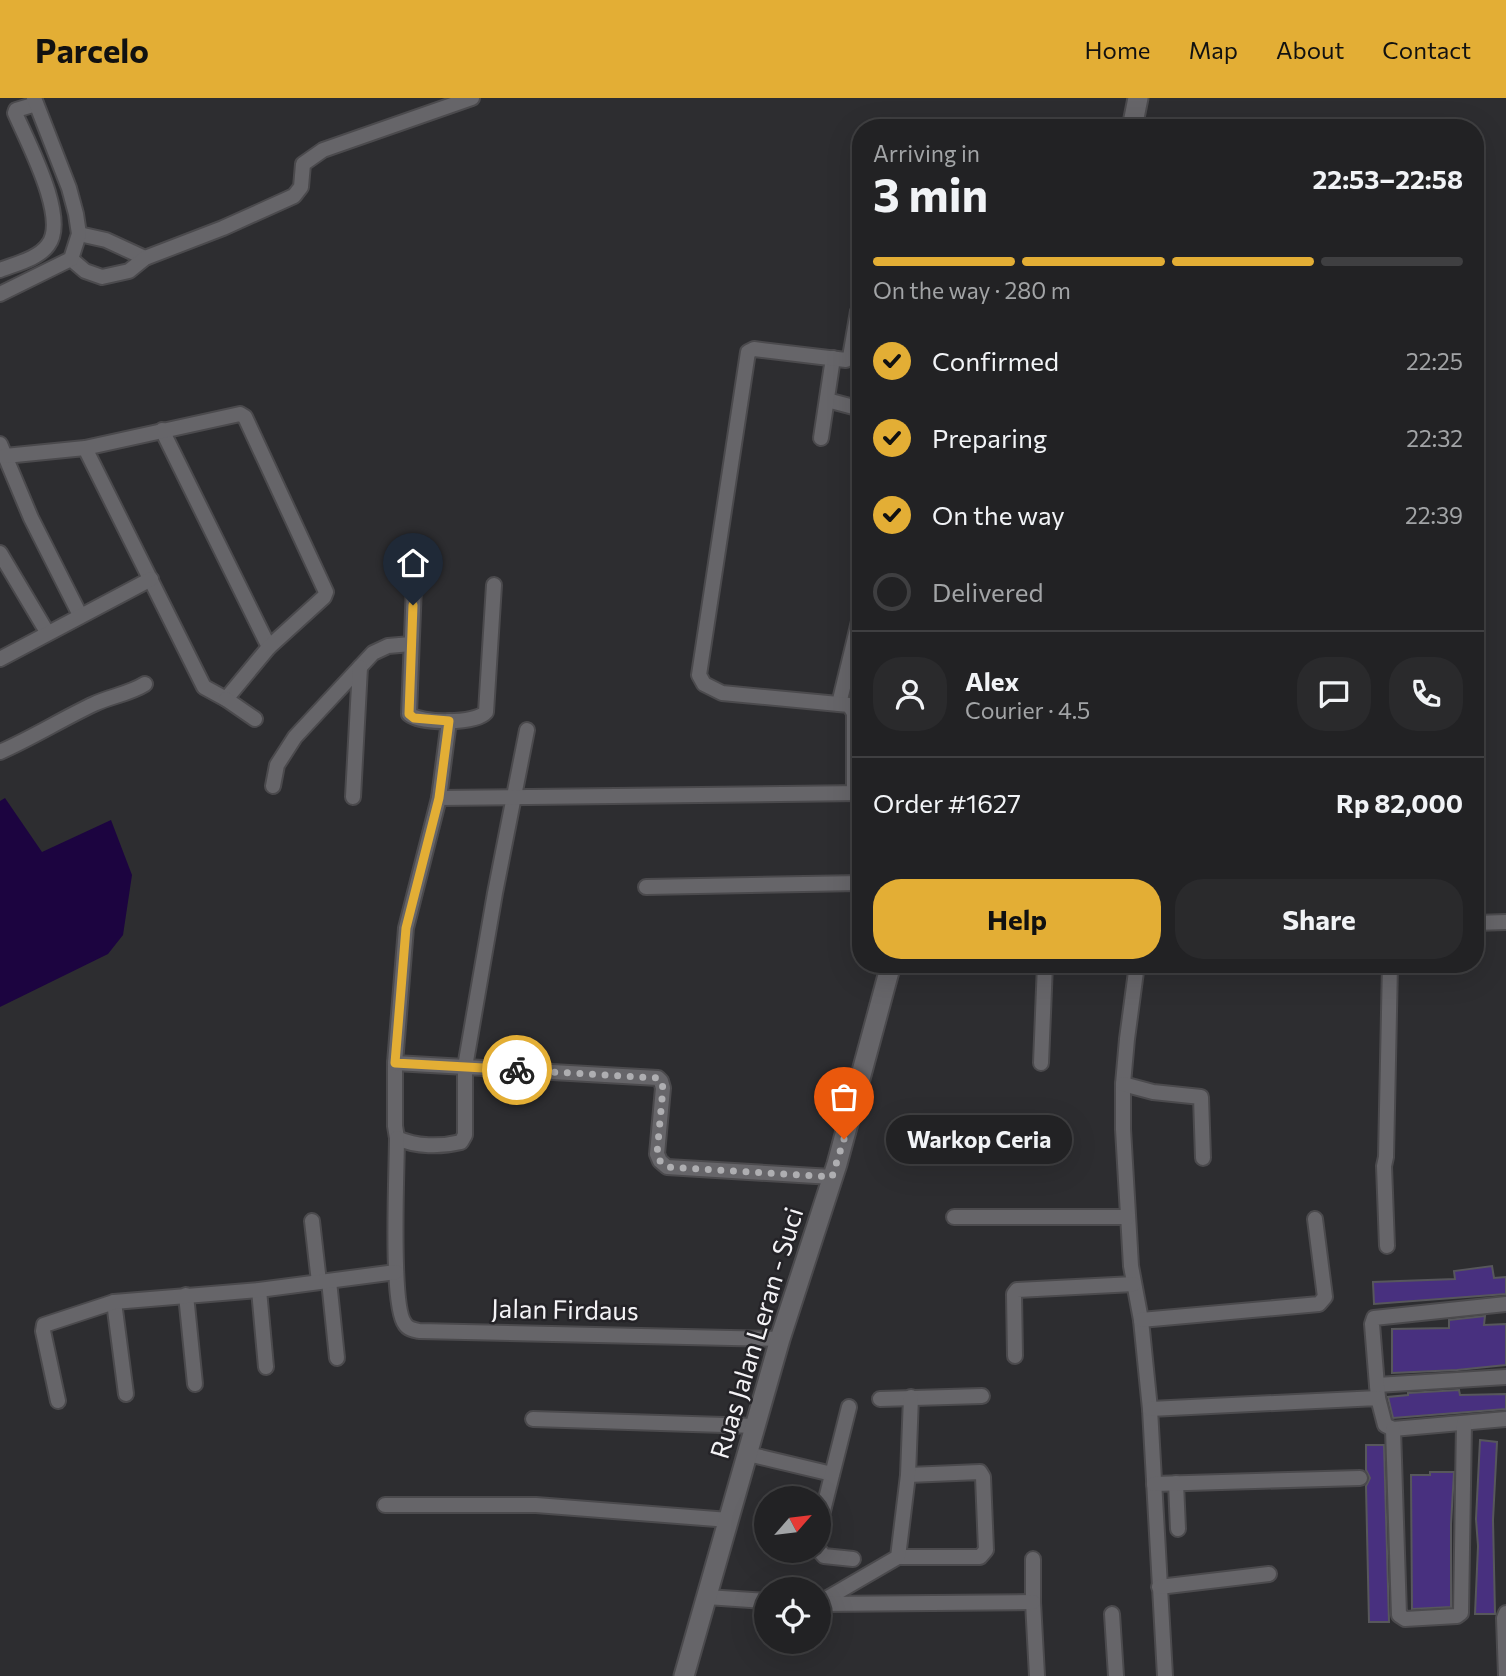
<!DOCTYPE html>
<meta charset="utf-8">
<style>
:root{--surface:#222224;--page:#2a2a2c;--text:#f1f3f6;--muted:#a2a4a6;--line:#3f3f41;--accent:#e3ae35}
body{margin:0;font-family:Commissioner,sans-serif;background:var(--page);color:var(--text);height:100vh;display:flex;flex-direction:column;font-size:26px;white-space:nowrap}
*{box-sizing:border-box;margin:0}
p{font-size:23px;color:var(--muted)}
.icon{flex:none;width:38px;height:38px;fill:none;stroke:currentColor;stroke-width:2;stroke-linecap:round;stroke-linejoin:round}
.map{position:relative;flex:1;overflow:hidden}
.details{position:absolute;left:852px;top:21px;width:632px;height:854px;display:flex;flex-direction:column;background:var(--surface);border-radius:28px;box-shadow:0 7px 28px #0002,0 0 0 2px var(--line)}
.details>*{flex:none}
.needle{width:46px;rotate:62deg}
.tools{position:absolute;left:754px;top:1388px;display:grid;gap:14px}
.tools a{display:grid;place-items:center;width:77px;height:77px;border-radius:50%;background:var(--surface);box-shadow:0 7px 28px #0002,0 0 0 2px var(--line);font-size:35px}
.pin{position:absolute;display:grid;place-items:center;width:60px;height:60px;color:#fff;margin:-72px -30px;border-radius:50% 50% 50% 0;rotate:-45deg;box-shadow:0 0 7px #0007}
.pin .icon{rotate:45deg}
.courier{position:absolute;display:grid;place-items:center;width:70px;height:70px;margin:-35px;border:5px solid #e3ae35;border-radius:50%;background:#fff;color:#222;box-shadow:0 2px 9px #0007}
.bubble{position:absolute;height:49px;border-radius:24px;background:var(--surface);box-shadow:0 7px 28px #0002,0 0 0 2px var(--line);font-size:23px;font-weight:700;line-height:49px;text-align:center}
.summary em{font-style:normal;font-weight:700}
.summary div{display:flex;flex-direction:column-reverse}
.summary{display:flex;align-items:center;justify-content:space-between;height:119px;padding:0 21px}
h1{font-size:46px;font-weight:700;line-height:52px}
.bar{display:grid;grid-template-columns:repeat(4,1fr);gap:10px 7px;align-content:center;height:84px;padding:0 21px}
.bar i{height:9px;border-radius:5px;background:var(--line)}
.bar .current{background:var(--accent)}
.bar p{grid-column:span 4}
.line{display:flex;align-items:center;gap:18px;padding:0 21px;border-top:2px solid var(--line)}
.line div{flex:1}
.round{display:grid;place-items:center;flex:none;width:74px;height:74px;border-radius:28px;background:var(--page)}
ol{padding:0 21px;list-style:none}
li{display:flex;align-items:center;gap:21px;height:77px}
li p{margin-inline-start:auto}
li .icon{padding:7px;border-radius:50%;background:var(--accent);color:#111;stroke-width:4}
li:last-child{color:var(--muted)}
li i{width:38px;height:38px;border:4px solid var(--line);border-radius:50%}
.primary-button{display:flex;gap:14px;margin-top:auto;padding:14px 21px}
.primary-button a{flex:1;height:80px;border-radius:28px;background:var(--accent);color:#111;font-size:28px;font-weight:700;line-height:80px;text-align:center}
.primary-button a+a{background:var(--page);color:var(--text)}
header{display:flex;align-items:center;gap:42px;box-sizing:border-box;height:98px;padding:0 35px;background:var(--accent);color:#111}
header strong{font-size:33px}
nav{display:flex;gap:38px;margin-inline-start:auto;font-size:24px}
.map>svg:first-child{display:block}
.water{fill:#1c0440}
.building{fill:#48307f;stroke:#57575b;stroke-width:2}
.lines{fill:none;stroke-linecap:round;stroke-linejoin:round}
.street-casing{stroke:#4b4a4d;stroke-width:18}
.secondary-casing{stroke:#4b4a4d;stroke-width:23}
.street{stroke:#666569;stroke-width:14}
.secondary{stroke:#666569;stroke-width:19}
.done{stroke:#aeaeb1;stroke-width:7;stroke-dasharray:0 12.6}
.route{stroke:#e3ae35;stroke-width:9}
.labels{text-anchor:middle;stroke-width:5;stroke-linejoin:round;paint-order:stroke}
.street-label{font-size:26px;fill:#f4f3f6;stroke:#242327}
</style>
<header>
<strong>Parcelo</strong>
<nav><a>Home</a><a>Map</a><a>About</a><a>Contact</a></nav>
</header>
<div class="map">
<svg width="1506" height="1578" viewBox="0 0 1506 1578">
<rect width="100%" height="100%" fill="#2d2d30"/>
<polygon class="water" points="5,700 42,754 111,722 132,777 123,837 108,856 0,909 0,703"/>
<g class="building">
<polygon points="1492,1168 1494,1180 1506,1179 1506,1196 1374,1206 1373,1184 1455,1181 1454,1173"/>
<polygon points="1485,1218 1484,1227 1506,1226 1506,1267 1457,1272 1392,1275 1392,1231 1449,1230 1449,1222"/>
<polygon points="1459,1292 1460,1297 1506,1296 1506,1311 1393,1320 1388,1299 1408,1297 1408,1295"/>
<polygon points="1480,1342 1497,1344 1493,1422 1495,1516 1475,1516 1478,1448 1476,1421"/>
<polygon points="1366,1347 1384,1347 1389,1524 1369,1524 1366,1388 1370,1380 1366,1372"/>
<polygon points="1430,1374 1454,1374 1451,1426 1451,1509 1412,1511 1411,1377 1430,1377"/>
</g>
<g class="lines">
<g class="street-casing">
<g id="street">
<polyline points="79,136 106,142 145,160"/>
<polyline points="71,161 85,173 102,179 129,173 145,160 223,130 294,98 301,89 303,66 323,52 472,0"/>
<path d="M0 172C15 166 38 161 48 147 69 121 27 43 15 15L16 12 36 6"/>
<polyline points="0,196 71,161 79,136 76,116 69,90 34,0"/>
<polyline points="827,302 861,311"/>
<polyline points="162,332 269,549"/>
<polyline points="821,340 833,260"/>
<polyline points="0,346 31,420 80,517"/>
<polyline points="5,358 85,350 240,316 245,319 326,494 324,499 269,549 226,601 204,589 85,350"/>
<polyline points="0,455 47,534"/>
<path d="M414 487 409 616C421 626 476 626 486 614L494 487"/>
<polyline points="0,561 151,481"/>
<polyline points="226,601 255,621"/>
<polyline points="839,606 861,515"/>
<path d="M449 623 439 700 406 830 395 965V1028L397 1040C416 1049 441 1049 461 1044L465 1037V969L495 795 527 632"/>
<path d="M0 654C32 640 62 621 94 606 111 598 129 596 145 586"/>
<polyline points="273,688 277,667 295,639 373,555 388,548 411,546"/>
<polyline points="854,695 854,615 849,607 722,595 704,586 699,577 748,254 754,251 846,262 850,259 858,213"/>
<polyline points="353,699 360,569"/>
<polyline points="439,700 861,695"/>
<polyline points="646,789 861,785"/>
<polyline points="1475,825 1506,824"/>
<polyline points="1137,866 1127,941 1123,986 1123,1031 1131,1168 1141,1222 1150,1311 1165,1578"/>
<polyline points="395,965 658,980 661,983 663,990 657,1056 660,1063 667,1069 832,1079"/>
<polyline points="1041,965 1045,866"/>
<polyline points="1123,986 1153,994 1201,999 1203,1060"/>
<path d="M397 1040C397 1070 390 1208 405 1226 408 1231 414 1232 419 1233L780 1241"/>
<polyline points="954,1119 1128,1119"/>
<polyline points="312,1123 319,1184"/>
<polyline points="1387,1148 1384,1068 1386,1059 1390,866"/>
<polyline points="329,1183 337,1260"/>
<polyline points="259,1192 266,1269"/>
<polyline points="186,1197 195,1286"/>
<polyline points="114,1204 126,1296"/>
<polyline points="1141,1222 1319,1206 1325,1199 1315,1121"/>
<polyline points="1015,1258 1014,1196 1017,1192 1134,1186"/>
<polyline points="1377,1287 1506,1279"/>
<polyline points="1378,1300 1372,1226 1374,1220 1506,1206"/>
<polyline points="880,1301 982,1298"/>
<polyline points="58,1303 43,1233 44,1227 114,1204 259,1192 396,1174"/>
<polyline points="1150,1311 1378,1300 1385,1327 1393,1331 1506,1321"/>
<polyline points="533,1321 756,1328"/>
<polyline points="1393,1331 1399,1517 1405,1521 1457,1518 1461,1515 1464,1325"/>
<polyline points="748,1356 832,1376"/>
<polyline points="1176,1385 1178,1431"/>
<polyline points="1154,1386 1360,1380"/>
<polyline points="385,1407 536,1407 729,1422"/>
<polyline points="819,1429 849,1309"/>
<polyline points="819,1452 824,1458 853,1461"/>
<polyline points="898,1459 980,1459 986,1452 983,1379 980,1374 908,1377"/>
<polyline points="1033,1461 1033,1504 1037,1578"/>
<polyline points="1159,1489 1269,1476"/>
<polyline points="707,1499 766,1503"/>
<polyline points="819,1505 898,1459 908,1377 911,1299"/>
<polyline points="820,1506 1033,1504"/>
<polyline points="1112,1516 1116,1578"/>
<polyline points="1506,1578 1504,1520 1506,1515"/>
</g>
</g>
<g class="secondary-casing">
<g id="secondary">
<polyline points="1132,30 1138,0"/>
<polyline points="684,1578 780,1241 837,1066 891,866"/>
</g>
</g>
<use href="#street" class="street"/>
<use href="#secondary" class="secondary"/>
</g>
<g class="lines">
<polyline class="done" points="517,972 658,980 661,983 663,990 657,1056 660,1063 667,1069 832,1079 844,1041"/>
<polyline class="route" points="413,507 409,616 414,620 449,623 439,700 406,830 395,965 517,972"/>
</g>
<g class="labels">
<g class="street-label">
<text transform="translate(565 1212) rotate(1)" y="9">Jalan Firdaus</text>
<text transform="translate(757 1235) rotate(-73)" y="9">Ruas Jalan Leran - Suci</text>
</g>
</g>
</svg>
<div class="tools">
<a><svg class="needle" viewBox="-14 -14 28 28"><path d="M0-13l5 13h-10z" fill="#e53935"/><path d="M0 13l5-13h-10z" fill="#a2a4a6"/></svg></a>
<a><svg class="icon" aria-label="locate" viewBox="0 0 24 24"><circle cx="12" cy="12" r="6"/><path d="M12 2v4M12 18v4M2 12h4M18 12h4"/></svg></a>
</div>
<div class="pin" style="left:844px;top:1041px;background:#ea580c"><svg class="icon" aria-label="bag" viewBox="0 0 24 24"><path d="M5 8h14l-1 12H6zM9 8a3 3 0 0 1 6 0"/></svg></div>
<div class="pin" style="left:413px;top:507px;background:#1f2937"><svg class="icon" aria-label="home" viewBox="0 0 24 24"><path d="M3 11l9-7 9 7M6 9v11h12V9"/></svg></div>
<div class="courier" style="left:517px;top:972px"><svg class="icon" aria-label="bike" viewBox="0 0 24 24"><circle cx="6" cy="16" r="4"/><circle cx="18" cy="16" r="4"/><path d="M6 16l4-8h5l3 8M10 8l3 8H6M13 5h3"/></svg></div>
<div class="bubble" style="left:886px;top:1017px;width:186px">Warkop Ceria</div>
<section class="details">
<div class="summary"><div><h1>3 min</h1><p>Arriving in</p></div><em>22:53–22:58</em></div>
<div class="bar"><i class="current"></i><i class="current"></i><i class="current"></i><i></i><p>On the way · 280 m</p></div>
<ol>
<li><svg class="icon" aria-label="check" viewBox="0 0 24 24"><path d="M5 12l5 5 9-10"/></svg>Confirmed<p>22:25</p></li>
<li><svg class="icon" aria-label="check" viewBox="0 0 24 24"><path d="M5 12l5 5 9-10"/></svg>Preparing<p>22:32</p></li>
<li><svg class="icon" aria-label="check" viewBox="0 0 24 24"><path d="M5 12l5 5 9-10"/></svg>On the way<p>22:39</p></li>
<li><i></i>Delivered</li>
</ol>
<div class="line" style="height:126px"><a class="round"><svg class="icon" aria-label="person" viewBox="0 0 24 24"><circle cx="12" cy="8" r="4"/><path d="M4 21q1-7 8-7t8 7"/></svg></a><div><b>Alex</b><p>Courier · 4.5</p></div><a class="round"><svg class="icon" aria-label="chat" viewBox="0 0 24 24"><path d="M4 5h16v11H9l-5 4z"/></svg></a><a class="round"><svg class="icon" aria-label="phone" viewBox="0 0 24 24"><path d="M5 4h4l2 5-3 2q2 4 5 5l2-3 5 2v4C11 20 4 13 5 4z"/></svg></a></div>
<div class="line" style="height:91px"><div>Order #1627</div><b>Rp 82,000</b></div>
<div class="primary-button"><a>Help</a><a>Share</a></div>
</section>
</div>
